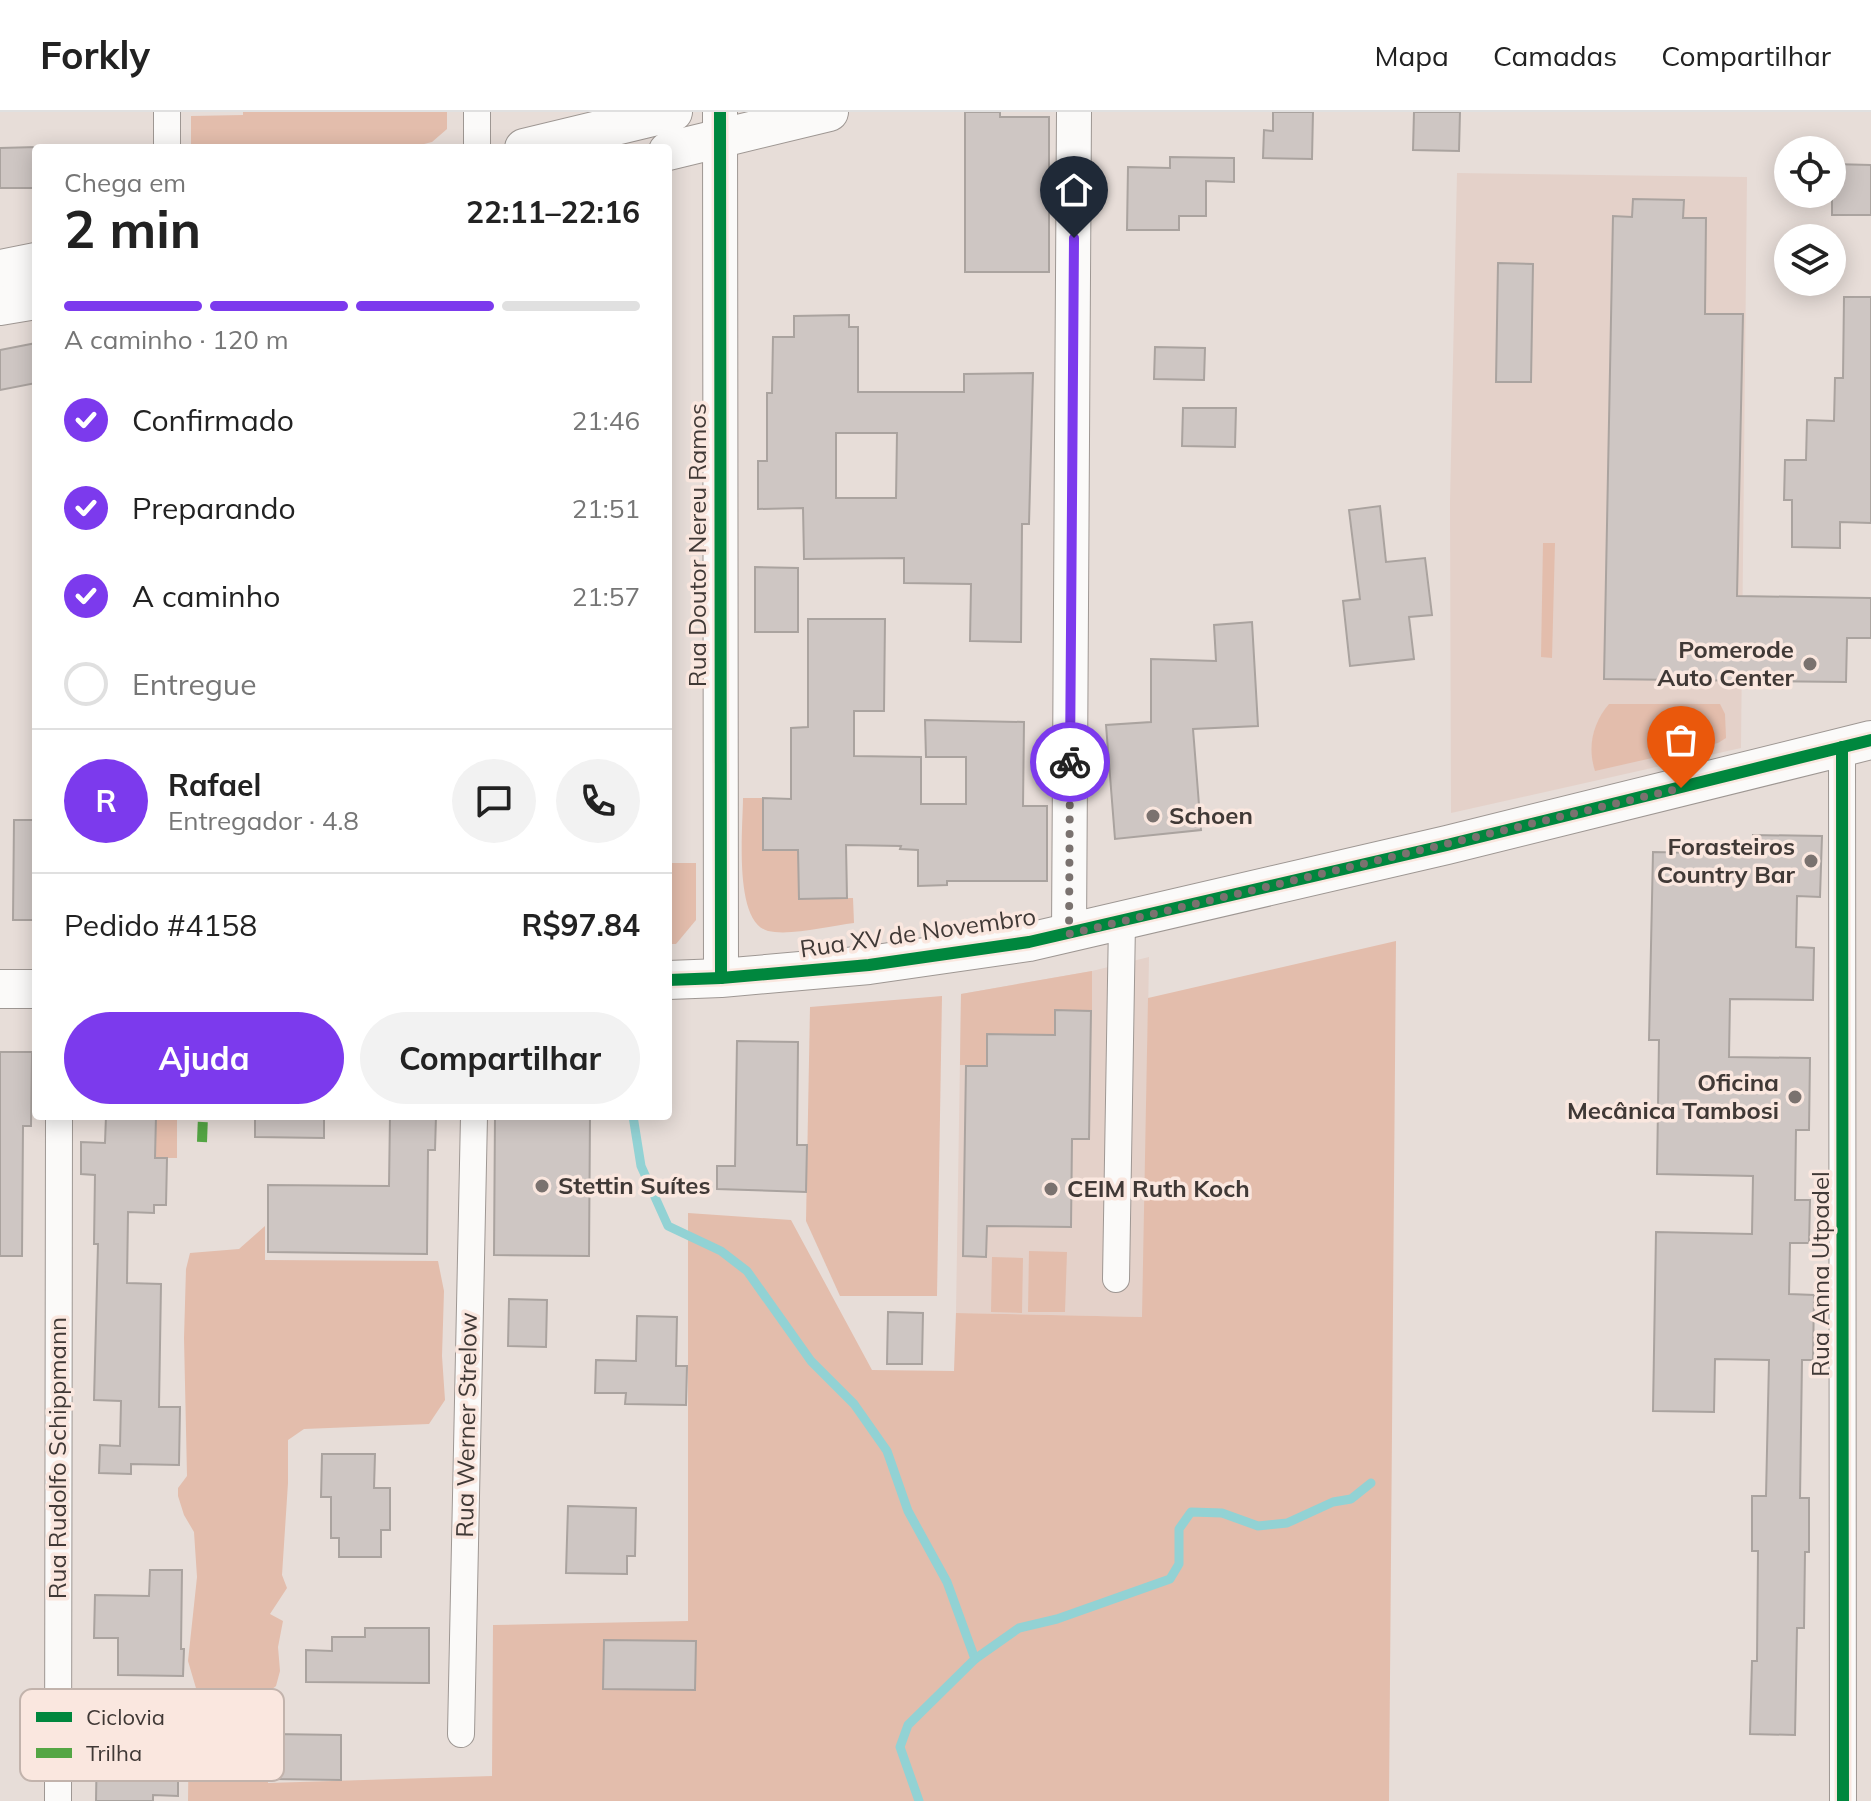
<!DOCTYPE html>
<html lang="pt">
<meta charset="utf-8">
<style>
:root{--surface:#fff;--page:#f2f2f2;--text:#222;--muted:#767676;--line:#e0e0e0;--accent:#7c3aed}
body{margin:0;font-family:Mulish,sans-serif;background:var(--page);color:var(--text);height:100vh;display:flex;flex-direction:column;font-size:30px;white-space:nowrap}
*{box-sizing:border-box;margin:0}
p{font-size:26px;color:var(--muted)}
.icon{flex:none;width:44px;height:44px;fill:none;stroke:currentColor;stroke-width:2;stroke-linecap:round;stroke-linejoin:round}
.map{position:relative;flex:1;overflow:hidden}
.side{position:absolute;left:32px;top:32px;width:640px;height:976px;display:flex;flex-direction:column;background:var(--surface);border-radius:8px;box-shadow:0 4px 20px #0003}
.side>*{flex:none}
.fabs{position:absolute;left:1774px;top:24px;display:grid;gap:16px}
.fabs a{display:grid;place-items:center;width:72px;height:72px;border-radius:50%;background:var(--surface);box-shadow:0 4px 20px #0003;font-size:40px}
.pin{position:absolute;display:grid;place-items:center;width:68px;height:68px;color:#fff;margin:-82px -34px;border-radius:50% 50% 50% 0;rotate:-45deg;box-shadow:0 0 8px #0007}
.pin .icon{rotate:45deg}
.courier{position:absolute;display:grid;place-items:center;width:80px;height:80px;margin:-40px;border:6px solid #7c3aed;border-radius:50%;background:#fff;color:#222;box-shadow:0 2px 10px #0007}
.headline em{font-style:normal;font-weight:700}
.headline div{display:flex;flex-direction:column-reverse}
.headline{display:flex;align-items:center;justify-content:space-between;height:136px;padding:0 32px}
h1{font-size:52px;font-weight:700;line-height:60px}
.bar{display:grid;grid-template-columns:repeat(4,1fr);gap:12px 8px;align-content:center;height:96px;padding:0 32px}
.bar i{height:10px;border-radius:6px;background:var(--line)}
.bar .selected{background:var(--accent)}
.bar p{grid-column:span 4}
.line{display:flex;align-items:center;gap:20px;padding:0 32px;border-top:2px solid var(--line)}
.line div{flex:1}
.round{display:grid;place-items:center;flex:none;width:84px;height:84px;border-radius:42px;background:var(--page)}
ol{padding:0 32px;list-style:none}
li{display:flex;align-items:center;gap:24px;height:88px}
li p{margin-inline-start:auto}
li .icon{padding:8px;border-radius:50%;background:var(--accent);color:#fff;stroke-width:4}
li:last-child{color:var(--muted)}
li i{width:44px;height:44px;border:4px solid var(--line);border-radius:50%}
.button{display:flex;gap:16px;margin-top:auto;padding:16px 32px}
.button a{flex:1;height:92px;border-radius:48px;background:var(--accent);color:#fff;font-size:32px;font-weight:700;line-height:92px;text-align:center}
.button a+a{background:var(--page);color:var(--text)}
header{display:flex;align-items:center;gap:48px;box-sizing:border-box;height:112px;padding:0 40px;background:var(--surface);border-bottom:2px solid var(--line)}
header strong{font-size:38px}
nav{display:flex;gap:44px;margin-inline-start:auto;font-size:28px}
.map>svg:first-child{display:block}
.built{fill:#e4d1c9}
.green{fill:#e3bdac}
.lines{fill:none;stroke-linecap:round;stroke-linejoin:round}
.stream{stroke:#92d2d4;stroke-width:9}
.building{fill:#cec6c3;stroke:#aaa39f;stroke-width:2;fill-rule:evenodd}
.minor-casing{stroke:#9e9793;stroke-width:28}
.tertiary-casing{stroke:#9e9793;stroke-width:36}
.secondary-casing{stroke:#9e9793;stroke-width:40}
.minor{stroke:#fbfaf9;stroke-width:26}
.tertiary{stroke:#fbfaf9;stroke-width:34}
.secondary{stroke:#fbfaf9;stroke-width:38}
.quiet{stroke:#54a644;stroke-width:10;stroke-dasharray:20 10;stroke-linecap:butt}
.cycleway-casing{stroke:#fae7df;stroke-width:17}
.cycleway{stroke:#00873e;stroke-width:12}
.done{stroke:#7a726f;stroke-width:8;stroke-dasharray:0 14.4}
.route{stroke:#7c3aed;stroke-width:10}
.poi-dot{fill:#7a726f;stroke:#fae7df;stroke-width:3}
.labels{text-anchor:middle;stroke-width:7;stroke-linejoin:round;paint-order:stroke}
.street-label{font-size:24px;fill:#403936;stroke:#fae7df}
.poi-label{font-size:24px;font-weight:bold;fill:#403936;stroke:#fae7df;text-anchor:end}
.key{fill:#fae7df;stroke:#c2b3ac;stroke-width:2}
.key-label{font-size:22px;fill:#403936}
</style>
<header>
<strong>Forkly</strong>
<nav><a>Mapa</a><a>Camadas</a><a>Compartilhar</a></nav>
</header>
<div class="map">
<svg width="1871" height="1689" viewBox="0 0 1871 1689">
<rect width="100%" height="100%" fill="#e7ddd8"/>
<g class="built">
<polygon points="1457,61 1747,65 1741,636 1451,701 1450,390"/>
<polygon points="1149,845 1143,1205 956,1201 961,882 1092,859"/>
</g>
<g class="green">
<polygon points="243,0 447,0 447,17 432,30 408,36 191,36 191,4 243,3"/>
<polygon points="1543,431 1555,431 1552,546 1541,545"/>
<path d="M1609 592H1720L1725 602 1726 626 1718 631 1595 659C1587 634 1593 611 1609 592Z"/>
<path d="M743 686H763V738H798L799 786H853L854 811C830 814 790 824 768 819 733 810 743 715 743 686Z"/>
<polygon points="668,751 696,751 696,808 676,832 668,832"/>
<polygon points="1396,829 1389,1689 188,1689 189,1610 268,1613 268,1671 492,1664 493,1513 688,1509 688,1101 791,1108 872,1258 954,1259 956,1201 1142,1205 1148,886"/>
<polygon points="1092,859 1092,898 1054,898 1054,923 987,922 986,953 960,953 961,882"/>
<polygon points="942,884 937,1184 840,1184 806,1109 810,895"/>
<polygon points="156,1004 177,1004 177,1046 155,1046"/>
<polygon points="265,1114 265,1148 438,1149 444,1179 442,1244 445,1288 429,1312 304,1317 288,1328 288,1371 282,1463 287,1476 270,1502 283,1509 278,1535 280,1559 276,1574 257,1589 223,1588 198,1583 188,1549 197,1465 194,1420 184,1403 178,1384 178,1376 187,1364 184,1226 186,1157 190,1141 239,1137"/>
<polygon points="1029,1139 1067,1140 1065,1200 1028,1200"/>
<polygon points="992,1145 1023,1146 1022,1201 991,1200"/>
</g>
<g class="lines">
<g class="stream">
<polyline points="633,1004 641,1054 668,1114 721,1139 747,1159 811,1249 854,1292 887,1339 908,1399 947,1470 975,1547 908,1613 900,1635 919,1689"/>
<polyline points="975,1547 1019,1516 1057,1507 1170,1467 1179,1452 1179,1417 1191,1400 1222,1401 1258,1414 1287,1411 1333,1390 1351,1387 1371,1371"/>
</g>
</g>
<g class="building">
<polygon points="965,0 1000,0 1000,5 1049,5 1049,160 965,160"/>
<polygon points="1273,0 1313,0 1312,47 1263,46 1264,18 1273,19"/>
<polygon points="1414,0 1460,0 1459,39 1413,38"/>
<polygon points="36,35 36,76 0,76 0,36"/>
<polygon points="1170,45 1234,46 1234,70 1206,69 1206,104 1179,104 1179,118 1127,118 1128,55 1170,56"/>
<polygon points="1832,52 1871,53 1871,103 1832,103"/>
<polygon points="1633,87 1684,88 1683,106 1706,106 1705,202 1743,202 1737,484 1871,486 1871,526 1847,526 1846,570 1604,567 1613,104 1632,105"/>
<polygon points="1498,151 1533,152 1531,270 1496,270"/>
<polygon points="1844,185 1871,185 1871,411 1840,410 1840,436 1792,435 1792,388 1784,388 1785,348 1806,348 1807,308 1834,309 1835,266 1843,266"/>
<path d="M849 203V215H858V280H964V262L1033 261 1029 412H1022L1021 530 970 529 971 472 904 471V446L804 447 803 396 758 397V349H767V281H772L773 225H794V204ZM836 321H897L896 386H836Z"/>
<polygon points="36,231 36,271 0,278 0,238"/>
<polygon points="1155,235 1205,236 1204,268 1154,267"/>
<polygon points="1183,296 1236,296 1235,335 1182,334"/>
<polygon points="1380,394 1386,450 1425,446 1432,503 1409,505 1414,547 1350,554 1343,489 1360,487 1349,398"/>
<polygon points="755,455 798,456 798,520 755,520"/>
<polygon points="808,507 885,507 884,599 854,599 854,644 921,645 921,692 966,692 966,645 926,645 925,608 1024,610 1023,694 1047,694 1047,769 947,769 947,773 918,774 918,738 900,737 901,734 846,733 847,786 799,787 798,738 763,738 763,686 791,687 791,616 808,615"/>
<polygon points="1252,510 1258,614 1193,617 1201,718 1115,727 1106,613 1151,610 1151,547 1216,549 1214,513"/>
<polygon points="14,708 36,708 36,808 13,808"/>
<polygon points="1753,723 1822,724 1820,785 1797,784 1796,835 1814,836 1813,888 1730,887 1729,945 1810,946 1809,1018 1796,1018 1795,1088 1810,1088 1809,1131 1790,1131 1789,1182 1814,1183 1813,1248 1802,1248 1800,1386 1809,1386 1809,1440 1805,1440 1804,1516 1797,1516 1795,1623 1750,1622 1752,1549 1757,1549 1758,1439 1752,1439 1752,1384 1766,1384 1769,1248 1715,1247 1714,1300 1653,1299 1656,1120 1752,1122 1753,1064 1657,1062 1659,928 1649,928 1653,740 1753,742"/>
<polygon points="1055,898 1091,899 1089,1027 1072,1027 1071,1115 987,1114 986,1145 963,1144 966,954 987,954 987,922 1055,923"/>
<polygon points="737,929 798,930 797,1033 807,1033 806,1080 717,1077 717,1054 735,1054"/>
<polygon points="0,940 32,940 31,1014 23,1014 22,1144 0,1144"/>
<polygon points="106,1004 156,1004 155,1046 167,1046 166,1093 154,1093 154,1101 128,1100 127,1171 161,1172 159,1295 180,1295 179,1353 131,1352 131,1362 99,1361 100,1333 120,1334 121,1289 94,1288 98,1132 94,1132 95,1063 81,1062 81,1030 105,1031"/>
<polygon points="255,1004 324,1004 324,1026 255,1025"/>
<polygon points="390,1004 436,1004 435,1038 428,1038 427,1142 268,1140 268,1073 389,1074"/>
<polygon points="495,1004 590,1004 589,1144 494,1143"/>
<polygon points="509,1187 547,1188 546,1235 508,1234"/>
<polygon points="888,1200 923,1201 922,1252 887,1252"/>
<polygon points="637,1204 677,1205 676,1254 687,1254 686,1293 625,1292 626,1281 595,1281 596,1248 636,1249"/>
<polygon points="322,1342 375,1342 374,1376 390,1376 390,1418 381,1418 381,1445 339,1445 339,1426 331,1426 331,1385 321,1385"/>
<polygon points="568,1394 636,1396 635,1444 627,1444 627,1462 566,1461"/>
<polygon points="150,1458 182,1458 181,1537 184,1537 183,1564 118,1563 118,1526 94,1526 95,1483 149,1484"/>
<polygon points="365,1516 429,1516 429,1571 306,1570 306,1538 332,1539 332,1525 365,1525"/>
<polygon points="604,1528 696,1529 695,1578 603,1577"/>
<polygon points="273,1622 341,1623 341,1668 273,1667"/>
<polygon points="97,1629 171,1630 170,1656 178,1656 178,1684 153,1683 153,1689 96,1689"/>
</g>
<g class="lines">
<g class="minor-casing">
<g id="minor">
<polyline points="167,36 167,0"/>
<polyline points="477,36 477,0"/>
<polyline points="1842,635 1843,1689"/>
<polyline points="1116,1167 1122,810"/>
<polyline points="461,1622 474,1004"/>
<polyline points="58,1689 59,1004"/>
</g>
</g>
<g class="tertiary-casing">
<g id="tertiary">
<polyline points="720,0 721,866"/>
<polyline points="1069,822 1074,0"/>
</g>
</g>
<g class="secondary-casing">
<g id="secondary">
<polyline points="524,36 673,0"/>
<polyline points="668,39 829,0"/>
<polyline points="0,157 36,150"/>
<polyline points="0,194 36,188"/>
<polyline points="668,868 721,866 869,853 1029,830 1447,733 1871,628"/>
<polyline points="0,877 36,877"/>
</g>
</g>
<use href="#minor" class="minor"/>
<use href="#tertiary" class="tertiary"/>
<use href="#secondary" class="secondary"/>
<polyline class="quiet" points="202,1030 203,1004"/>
<g class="cycleway-casing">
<g id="cycleway">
<polyline points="720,0 721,866"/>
<polyline points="1842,635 1843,1689"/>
<polyline points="668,868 721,866 869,853 1029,830 1447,733 1871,628"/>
</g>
</g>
<use href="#cycleway" class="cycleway"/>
</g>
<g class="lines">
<polyline class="done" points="1070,650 1069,822 1681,676"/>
<polyline class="route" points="1070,650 1074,126"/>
</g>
<g class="poi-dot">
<circle cx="1810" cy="552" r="8"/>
<circle cx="1153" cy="704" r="8"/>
<circle cx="1811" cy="749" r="8"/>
<circle cx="1795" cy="985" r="8"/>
<circle cx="542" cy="1074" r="8"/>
<circle cx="1051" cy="1077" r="8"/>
</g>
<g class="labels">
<g class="street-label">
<text transform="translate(698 433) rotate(-90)" y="8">Rua Doutor Nereu Ramos</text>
<text transform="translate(918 821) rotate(-8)" y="8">Rua XV de Novembro</text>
<text transform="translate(1821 1162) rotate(-90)" y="8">Rua Anna Utpadel</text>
<text transform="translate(467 1313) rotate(-89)" y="8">Rua Werner Strelow</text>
<text transform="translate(58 1346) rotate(-90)" y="8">Rua Rudolfo Schippmann</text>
</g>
<g class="poi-label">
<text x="1794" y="546">Pomerode<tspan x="1794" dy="28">Auto Center</tspan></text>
<text x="1169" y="712" text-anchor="start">Schoen</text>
<text x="1795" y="743">Forasteiros<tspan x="1795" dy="28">Country Bar</tspan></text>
<text x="1779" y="979">Oficina<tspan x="1779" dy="28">Mecânica Tambosi</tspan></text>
<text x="558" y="1082" text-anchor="start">Stettin Suítes</text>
<text x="1067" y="1085" text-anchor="start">CEIM Ruth Koch</text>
</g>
</g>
<rect x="20" y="1577" width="264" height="92" rx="12" class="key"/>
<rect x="36" y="1600" width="36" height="10" fill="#00873e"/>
<rect x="36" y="1636" width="36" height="10" fill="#54a644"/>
<g class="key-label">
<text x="86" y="1613">Ciclovia</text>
<text x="86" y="1649">Trilha</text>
</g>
</svg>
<div class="fabs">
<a><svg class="icon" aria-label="locate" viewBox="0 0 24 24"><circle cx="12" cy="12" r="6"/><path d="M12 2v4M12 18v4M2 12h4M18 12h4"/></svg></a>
<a><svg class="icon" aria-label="layers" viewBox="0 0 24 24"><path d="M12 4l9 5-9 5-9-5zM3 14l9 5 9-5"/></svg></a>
</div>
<div class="pin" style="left:1681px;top:676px;background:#ea580c"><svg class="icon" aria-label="bag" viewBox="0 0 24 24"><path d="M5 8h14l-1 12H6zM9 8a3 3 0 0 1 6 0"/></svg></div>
<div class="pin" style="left:1074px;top:126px;background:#1f2937"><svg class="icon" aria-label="home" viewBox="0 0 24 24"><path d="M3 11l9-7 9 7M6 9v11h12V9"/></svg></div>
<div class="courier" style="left:1070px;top:650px"><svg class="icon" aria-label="bike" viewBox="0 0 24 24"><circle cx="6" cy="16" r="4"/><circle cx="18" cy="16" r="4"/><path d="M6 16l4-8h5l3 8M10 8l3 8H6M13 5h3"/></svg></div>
<section class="side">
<div class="headline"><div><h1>2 min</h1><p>Chega em</p></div><em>22:11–22:16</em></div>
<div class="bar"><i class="selected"></i><i class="selected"></i><i class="selected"></i><i></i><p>A caminho · 120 m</p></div>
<ol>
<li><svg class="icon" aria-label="check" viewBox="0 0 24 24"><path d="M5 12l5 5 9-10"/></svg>Confirmado<p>21:46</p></li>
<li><svg class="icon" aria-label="check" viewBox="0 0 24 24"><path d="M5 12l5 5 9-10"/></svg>Preparando<p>21:51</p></li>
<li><svg class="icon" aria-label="check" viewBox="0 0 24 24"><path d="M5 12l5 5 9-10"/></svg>A caminho<p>21:57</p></li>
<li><i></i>Entregue</li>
</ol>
<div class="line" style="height:144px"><b class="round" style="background:var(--accent);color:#fff">R</b><div><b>Rafael</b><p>Entregador · 4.8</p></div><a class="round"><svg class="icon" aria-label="chat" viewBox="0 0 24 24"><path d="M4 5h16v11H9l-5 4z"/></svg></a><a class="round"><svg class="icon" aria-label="phone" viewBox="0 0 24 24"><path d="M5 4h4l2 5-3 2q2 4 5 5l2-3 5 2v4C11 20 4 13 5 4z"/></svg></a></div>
<div class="line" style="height:104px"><div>Pedido #4158</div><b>R$97.84</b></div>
<div class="button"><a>Ajuda</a><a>Compartilhar</a></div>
</section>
</div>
